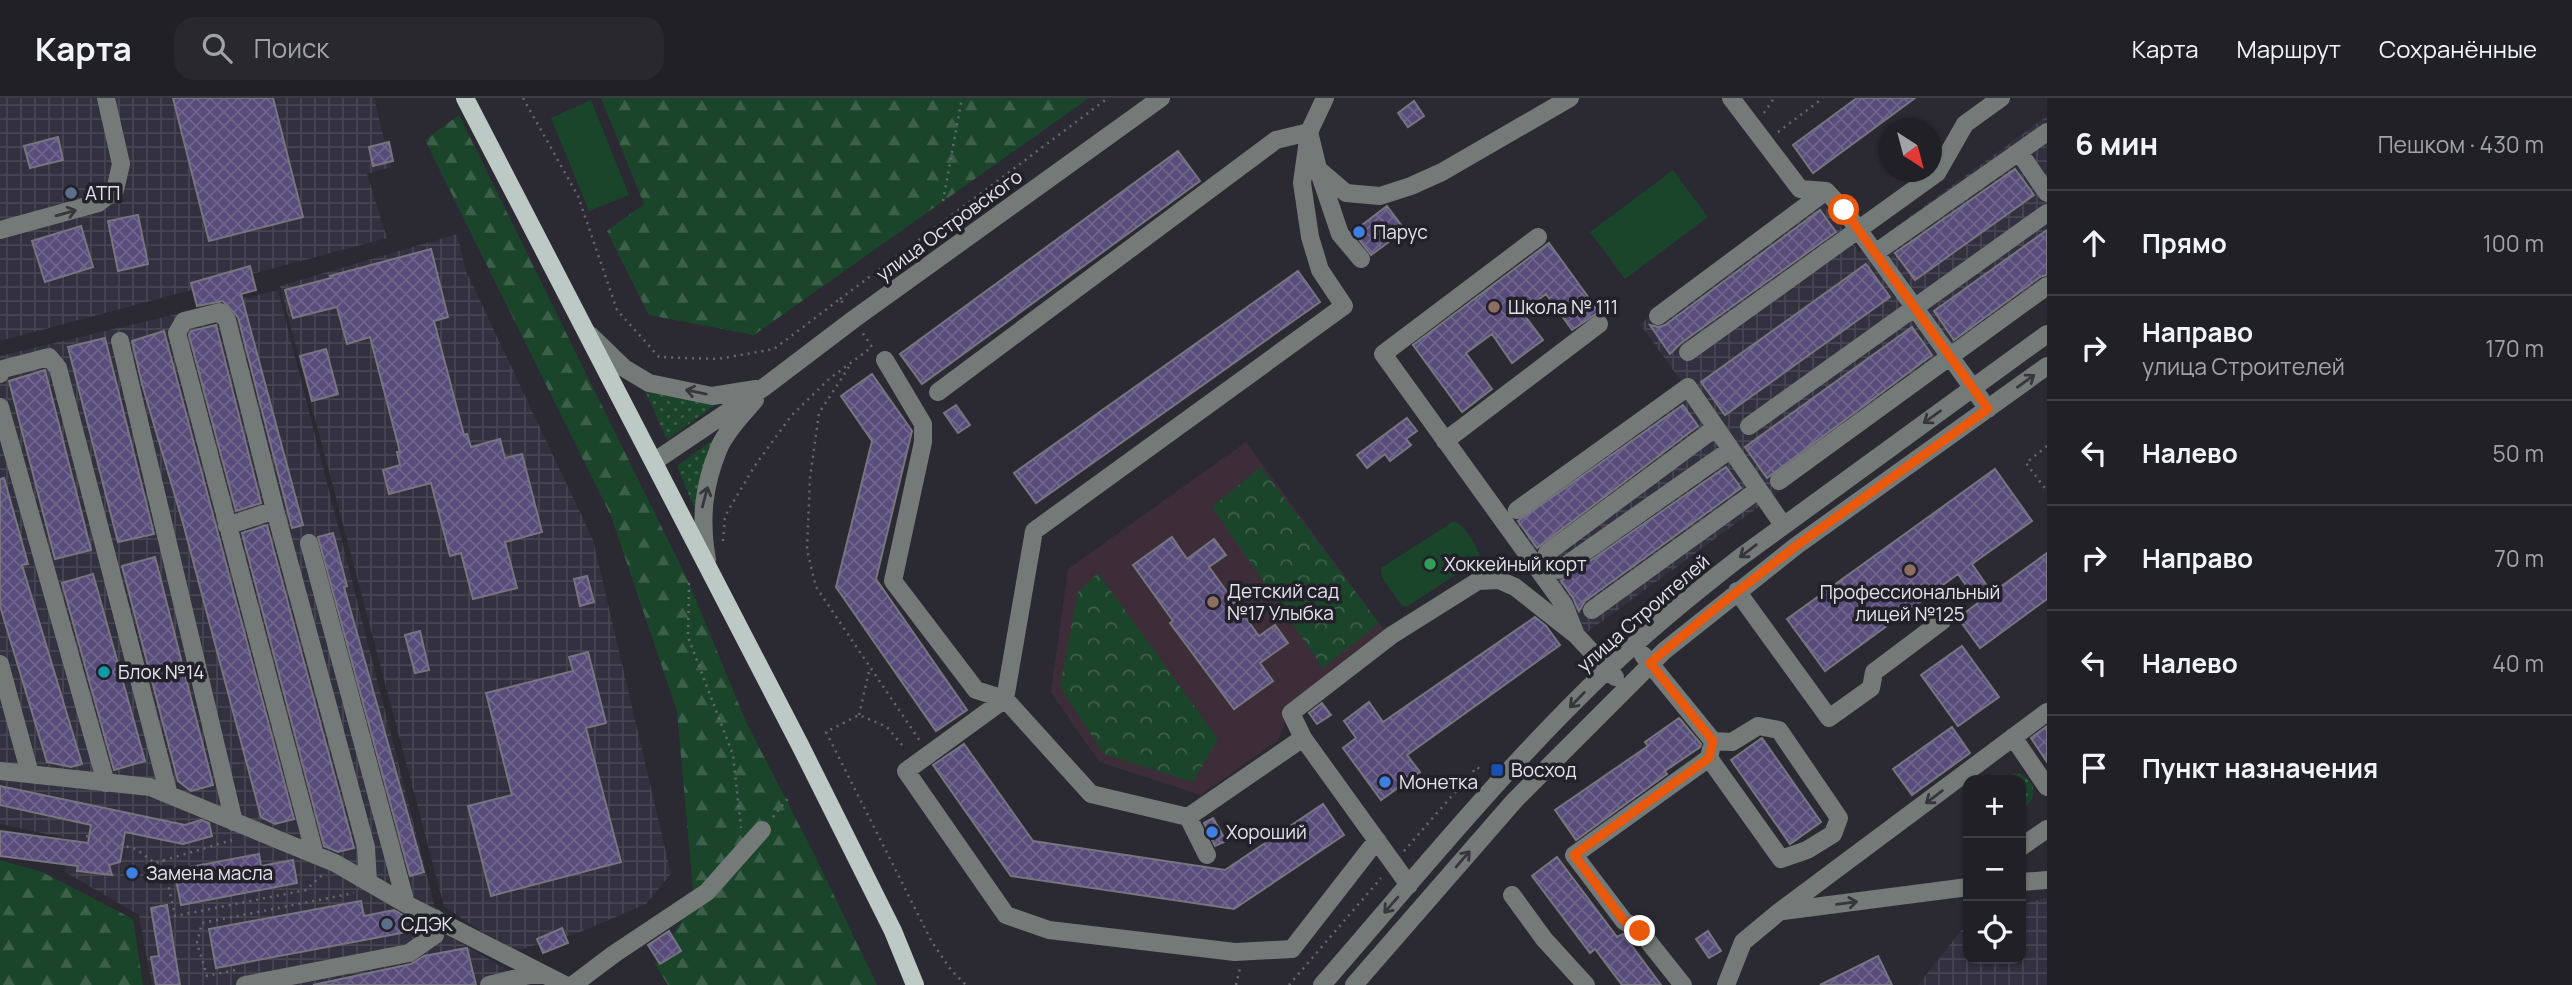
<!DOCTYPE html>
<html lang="ru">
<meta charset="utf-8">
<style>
body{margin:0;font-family:Manrope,sans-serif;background:#28282e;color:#f1f3f6}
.controls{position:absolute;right:21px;bottom:21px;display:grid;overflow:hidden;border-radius:14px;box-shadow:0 2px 5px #0004}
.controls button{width:63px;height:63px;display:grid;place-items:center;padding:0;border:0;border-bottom:2px solid #3d3e43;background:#202026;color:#f1f3f6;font:35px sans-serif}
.compass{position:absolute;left:1879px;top:21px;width:63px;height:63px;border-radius:50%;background:#202026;box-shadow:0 2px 5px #0004;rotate:144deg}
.stop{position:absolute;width:21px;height:21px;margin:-16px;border:5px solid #ea580c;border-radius:50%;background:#fff}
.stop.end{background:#ea580c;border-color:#fff;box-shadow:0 2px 7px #0008}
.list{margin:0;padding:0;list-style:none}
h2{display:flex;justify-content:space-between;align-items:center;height:91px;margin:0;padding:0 28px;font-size:30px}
h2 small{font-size:23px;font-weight:400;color:#a2a3a7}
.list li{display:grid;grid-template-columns:46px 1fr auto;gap:21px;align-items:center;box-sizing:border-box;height:105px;padding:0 28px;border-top:2px solid #3d3e43}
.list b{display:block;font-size:26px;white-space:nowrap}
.list p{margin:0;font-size:23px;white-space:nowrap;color:#a2a3a7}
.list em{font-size:23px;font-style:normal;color:#a2a3a7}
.icon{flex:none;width:38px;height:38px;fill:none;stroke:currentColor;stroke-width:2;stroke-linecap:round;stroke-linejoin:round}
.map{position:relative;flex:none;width:2047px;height:887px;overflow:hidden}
header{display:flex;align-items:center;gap:42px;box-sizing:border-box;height:98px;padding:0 35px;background:#202026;border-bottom:2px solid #3d3e43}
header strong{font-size:33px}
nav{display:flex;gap:38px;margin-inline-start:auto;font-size:24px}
.search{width:490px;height:63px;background:#28282e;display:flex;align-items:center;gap:18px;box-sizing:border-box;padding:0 24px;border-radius:21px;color:#a2a3a7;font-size:26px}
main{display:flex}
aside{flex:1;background:#202026}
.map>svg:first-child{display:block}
.industrial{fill:url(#industrial-grid)}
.education{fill:#3d2d38}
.grass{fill:url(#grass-dots)}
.forest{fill:url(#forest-firs)}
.park{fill:url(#park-crowns)}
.pitch{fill:#1b452a}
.building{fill:url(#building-cross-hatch);stroke:#777580;stroke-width:2}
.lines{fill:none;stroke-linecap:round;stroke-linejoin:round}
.path{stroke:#68676f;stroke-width:2.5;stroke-dasharray:2 5;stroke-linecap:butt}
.minor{stroke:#747a77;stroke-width:18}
.major{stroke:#bdc9c4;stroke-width:18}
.oneway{stroke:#36363c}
.route{stroke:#ea580c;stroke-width:9}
.service-dot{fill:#5c6f8a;stroke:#222029;stroke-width:2.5}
.shop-dot{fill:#3f7fe0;stroke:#222029;stroke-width:2.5}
.education-dot{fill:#8d6e63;stroke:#222029;stroke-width:2.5}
.leisure-dot{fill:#2e9e5b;stroke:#222029;stroke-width:2.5}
.culture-dot{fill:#0f9aa8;stroke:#222029;stroke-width:2.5}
.transit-dot{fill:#1a4fb4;stroke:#222029;stroke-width:2.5}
.labels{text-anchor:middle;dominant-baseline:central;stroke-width:7;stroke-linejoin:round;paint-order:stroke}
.poi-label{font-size:19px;fill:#e4e3e9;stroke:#222029;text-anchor:start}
.street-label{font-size:19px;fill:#e4e3e9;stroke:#222029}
</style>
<header>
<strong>Карта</strong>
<div class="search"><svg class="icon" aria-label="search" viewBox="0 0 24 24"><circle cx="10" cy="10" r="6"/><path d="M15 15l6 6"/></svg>Поиск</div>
<nav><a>Карта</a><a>Маршрут</a><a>Сохранённые</a></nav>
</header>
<main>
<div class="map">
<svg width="2047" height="887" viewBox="0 0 2047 887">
<defs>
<pattern id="industrial-grid" width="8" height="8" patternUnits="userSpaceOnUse" patternTransform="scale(1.75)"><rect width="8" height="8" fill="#33303f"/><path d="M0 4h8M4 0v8" fill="none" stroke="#474452"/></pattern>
<pattern id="grass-dots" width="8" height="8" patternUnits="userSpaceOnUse" patternTransform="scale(1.75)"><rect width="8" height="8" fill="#1b452a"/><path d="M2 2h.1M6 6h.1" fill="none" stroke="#3c6049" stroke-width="1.8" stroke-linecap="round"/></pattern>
<pattern id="forest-firs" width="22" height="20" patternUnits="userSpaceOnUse" patternTransform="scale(1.75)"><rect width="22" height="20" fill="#1b452a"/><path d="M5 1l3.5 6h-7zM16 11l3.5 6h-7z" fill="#3c6049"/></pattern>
<pattern id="park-crowns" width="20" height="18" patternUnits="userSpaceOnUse" patternTransform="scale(1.75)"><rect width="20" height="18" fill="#1b452a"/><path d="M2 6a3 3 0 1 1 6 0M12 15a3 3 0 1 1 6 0" fill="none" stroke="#3c6049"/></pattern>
<pattern id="building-cross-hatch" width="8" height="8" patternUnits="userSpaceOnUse" patternTransform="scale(1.75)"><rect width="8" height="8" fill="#574c7a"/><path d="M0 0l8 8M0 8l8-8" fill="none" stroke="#6f668d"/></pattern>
</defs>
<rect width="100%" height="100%" fill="#2b2a33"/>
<!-- industrial -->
<path class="industrial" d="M0,0H374L391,69L367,76L387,140L0,243Z
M2047,18V198L1586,535L1499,416L1681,283L1640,226L1817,97L1860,155Z
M457,136L466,173L593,442L671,776L646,806L578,835L511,854L444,808L280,188Z
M278,192L441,833L532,887H152L139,817L65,774L71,741L0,726V258Z
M2047,799V887H1918L1968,824V861H2021V807Z"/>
<!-- education -->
<path class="education" d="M1246,344L1388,537L1290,613L1278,642L1201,697L1099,664L1051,594L1068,471Z"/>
<!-- grass -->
<path class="grass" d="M645,293L715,307L667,342Z
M718,338L694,409L677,368Z
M2014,675L2023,677L2032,686C2035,697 2032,706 2021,710V682H2001Z"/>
<!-- forest -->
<path class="forest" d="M601,0H1089L754,237L649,217L607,133L644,106Z
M459,17L689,485L746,624L813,754L877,887H668L655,866L694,803L677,613L611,418L425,42Z
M0,762L42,774L133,821L143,887H0Z"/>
<!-- park -->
<path class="park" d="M1261,369L1379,525L1323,570L1212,409Z
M1098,475L1218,641L1193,684L1104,656L1060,589L1078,494Z"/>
<!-- pitch -->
<path class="pitch" d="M591,2L629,97L589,113L551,20Z
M1673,72L1708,119L1625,181L1590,134Z
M1454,423C1465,428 1479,450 1480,461L1408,508H1402L1382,479L1381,470Z"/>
<!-- building -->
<path class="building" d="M173,0H273L303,119L209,143Z
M1857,0H1915L1813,75L1793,47Z
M1414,3L1424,18L1408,29L1398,15Z
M58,39L63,62L30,70L24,48Z
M389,44L393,63L373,68L369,49Z
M1178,53L1200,83L922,286L900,256Z
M2015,71L2034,97L1915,182L1895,155Z
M1387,108L1405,132L1371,157L1353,134Z
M1820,112L1836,134L1681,245L1670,256L1650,227L1659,229L1665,227Z
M138,117L148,166L118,173L108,123Z
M81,128L93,169L45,184L32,143Z
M2047,132V177L2040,179L1954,242L1934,213Z
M1549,145L1599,214L1572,232L1546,196L1522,214L1543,242L1512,265L1492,236L1466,255L1492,291L1462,314L1413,247Z
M431,151L448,219L434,223L464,337L467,336L471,349L500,341L505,360L522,356L542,434L505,444L517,490L473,501L461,455L450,458L431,385L389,396L383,372L400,367L397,354H400L370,239L347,246L337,209L293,220L285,192L331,180L330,178Z
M1866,166L1890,199L1725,317L1701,284Z
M250,168L256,192L241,196L303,427L292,430L238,219L223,203L197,208L191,185Z
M1298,173L1320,204L1036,405L1014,375Z
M216,227L261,405L236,413L189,237L191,233Z
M1912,229L1932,257L1767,380L1745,349Z
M164,233L294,721L275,726L261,719L183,425L142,286L132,243Z
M105,240L154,436L118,444L68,249Z
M326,251L338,296L312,303L300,258Z
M45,272L91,452L55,461L9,283Z
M872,276L912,333L876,481L967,612L936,633L836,489L872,343L841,298Z
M956,307L970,327L958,335L944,315Z
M1683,307L1698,328L1537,450L1518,423Z
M1407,320L1417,333L1406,341L1411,347L1390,363L1385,356L1367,370L1357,357Z
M1726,369L1741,390L1585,503L1579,513L1573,500L1561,483Z
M1995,371L2032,423L1972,466L1992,495L2047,455V501L1980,550L1958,520L1978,505L1958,476L1825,573L1787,521Z
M4,380L28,466L22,467L82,666L71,669L47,664L0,508V381Z
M267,427L354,750L338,754L324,748L242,435Z
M333,435L347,488L344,489L424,774L410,778L318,439Z
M1172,439L1187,461L1214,441L1226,457L1209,469L1259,538L1275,527L1288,545L1260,565L1273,583L1234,611L1170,525L1173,523L1133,467Z
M155,459L213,687L191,693L178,683L122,468Z
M93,476L145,663L114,672L62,485Z
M587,478L594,504L580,508L574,481Z
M1535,519L1546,528L1560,547L1407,657L1420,674L1381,702L1343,650L1356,640L1344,623L1369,604L1383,624Z
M420,533L429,572L415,575L405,537Z
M1962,548L1999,599L1958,628L1921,577Z
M588,554L606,625L586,630L621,764L491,798L468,708L512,697L486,595L573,573L569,559Z
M1322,605L1331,617L1317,626L1309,615Z
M1679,620L1701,646L1700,649L1665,673L1667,676L1576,742L1555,712L1648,648L1645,644Z
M2047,628V664L2031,640Z
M1952,629L1970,655L1912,697L1893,671Z
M1762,640L1821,724L1790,746L1731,662Z
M964,646L1033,743L1225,772L1323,706L1344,737L1234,811L1011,778L933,667Z
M0,688L185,727L201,722L209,725L212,738L183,746L125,734L120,764L109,767L112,777L77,773L78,768L0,758V733L88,745L91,727L0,707Z
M1213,720L1226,743L1215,748L1204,725Z
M259,756L261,768L293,762L297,785L181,807L174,772Z
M1557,759L1617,839L1623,836L1661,887H1622L1595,851L1590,855L1532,778Z
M361,803L364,818L394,812L404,818L407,834L216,870L209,831Z
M167,807L180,887H156L151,859L159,858L151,810Z
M562,830L568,845L543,855L537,841Z
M669,833L681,853L660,866L648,847Z
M1708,833L1721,853L1709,860L1696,841Z
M467,850L476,887H313L411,866L424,858Z
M1878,858L1892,887H1820Z"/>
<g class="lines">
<!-- path -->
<path class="path" d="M523,0L578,98L617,212L659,259L718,261L774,251L840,201L845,208
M1764,15L1774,0
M1778,34L1823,0
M943,103L962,0
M840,201L1108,0
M849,269L819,315L810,380L807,452L816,489L920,643
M2047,348L2026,365L2047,393
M723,443L725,418L754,369L791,318L829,281L872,249L862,234
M689,485L688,539L733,657L741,730
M859,617L870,569
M902,647L887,629L859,617L826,634L932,844L951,872L966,887
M773,719L790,698
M86,738L136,751L155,765L232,742
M1404,753L1477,669L1483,674
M163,762L175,818L306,792L322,777
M235,872L207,878L197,845L202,825L354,795
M1236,887L1240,870
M1289,887L1381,780"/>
<!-- minor -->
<path class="minor" d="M1325,0L1309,34L1318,71L1346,95L1380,98L1411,88L1442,74L1570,0
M1731,0L1800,91L1826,93L1844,112L1988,311
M2019,54L2047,95
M1318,71L1340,136L1361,161
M0,132L98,105L115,92L121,66L106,0
M1538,139L1383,256L1564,507L1576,537
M1875,155L2047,34
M1658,218L1826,93
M590,237L624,270L649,285L712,298L756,291
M120,243L234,724
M1688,254L1937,75L1965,26L2001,0
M885,262L923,326V344L893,483L976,592L1005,601
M0,276L3,271L49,259L58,270L169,697
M938,294L1276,42L1309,34L1302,85L1310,139L1320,172L1344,208L1034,433L1005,601L1091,696L1188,719L1303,640L1409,787
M0,309L106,685
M1749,328L2047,115
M1445,343L1599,226
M655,363L763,290L854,221L1161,0
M1779,383L2047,188
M1517,412L1688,289L1783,427
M227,428L275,412
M309,445L406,806
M1547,455L1715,330
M707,462C700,422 703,388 719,350C726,333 743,316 755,302
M1559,472L1730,352
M1737,493L1829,620L1871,590L1874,574L1942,523
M1592,512L1758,392
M1643,557L1713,643L1732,644L1758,628L1779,632L1839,720L1833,736L1807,752L1781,761L1709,660
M0,566L30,676
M1005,601L906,673L1006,817L1049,832L1235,854L1292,851L1377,742
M2013,639L2047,689
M1303,640L1291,615L1392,537L1478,483L1499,482L1515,489L1576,537L1615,579
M0,673L150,689L335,765L406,806L565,887
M1188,719L1207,757
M2021,749L2047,731
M315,757L177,235L184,223L220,214L227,222L275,412L366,749L368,784
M2021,784L2047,782
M1512,797L1544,841L1586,887
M1783,813L1968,789
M245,887L409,855L435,837V820
M489,887L529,877H544
M573,887L614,856L707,794L762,732
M1322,887C1415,780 1505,669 1608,571C1649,532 1693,496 1738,461L2047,236
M1354,887L1515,702L1664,553L1796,448L2047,268
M1683,887L1640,833L1624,823L1574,757L1709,660L1711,651
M1726,887L1743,844L1779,814L2047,614"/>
<!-- major -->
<path class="major" d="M465,0L800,647L893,833L915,887"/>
</g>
<!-- one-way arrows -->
<defs><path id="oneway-shaft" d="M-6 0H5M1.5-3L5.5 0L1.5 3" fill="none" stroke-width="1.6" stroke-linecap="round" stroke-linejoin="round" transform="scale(1.75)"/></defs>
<g class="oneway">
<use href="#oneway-shaft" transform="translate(66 115) rotate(-16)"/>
<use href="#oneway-shaft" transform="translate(2026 283) rotate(-36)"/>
<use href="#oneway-shaft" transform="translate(696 294) rotate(-168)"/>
<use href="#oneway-shaft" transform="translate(1932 319) rotate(144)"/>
<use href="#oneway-shaft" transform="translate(705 399) rotate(-75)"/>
<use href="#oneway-shaft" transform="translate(1748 453) rotate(143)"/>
<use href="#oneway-shaft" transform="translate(1577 602) rotate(134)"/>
<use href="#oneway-shaft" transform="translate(1934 699) rotate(143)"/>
<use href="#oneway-shaft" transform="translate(1463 761) rotate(-49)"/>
<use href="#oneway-shaft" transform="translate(1847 805) rotate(-8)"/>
<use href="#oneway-shaft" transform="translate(1391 807) rotate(131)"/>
</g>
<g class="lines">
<!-- route -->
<path class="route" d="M1640,833L1624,823L1574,757L1709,660L1713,643L1650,565L1711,514L1796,448L1988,311L1844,112"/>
</g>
<!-- markers -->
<g class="service-dot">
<circle cx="71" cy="95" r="7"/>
<circle cx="387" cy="826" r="7"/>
</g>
<g class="shop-dot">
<circle cx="1359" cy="134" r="7"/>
<circle cx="1385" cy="684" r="7"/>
<circle cx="1212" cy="734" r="7"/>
<circle cx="132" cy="775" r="7"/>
</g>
<g class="education-dot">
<circle cx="1494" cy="209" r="7"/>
<circle cx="1910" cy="472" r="7"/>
<circle cx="1213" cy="504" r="7"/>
</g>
<circle class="leisure-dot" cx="1430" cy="466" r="7"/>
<circle class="culture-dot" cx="104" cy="574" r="7"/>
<rect class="transit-dot" x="1490" y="665" width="14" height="14" rx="3.5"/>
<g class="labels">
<!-- poi labels -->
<g class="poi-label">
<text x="85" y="95">АТП</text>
<text x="1373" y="134">Парус</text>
<text x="1508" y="209">Школа № 111</text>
<text x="1444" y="466">Хоккейный корт</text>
<text x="1227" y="493">Детский сад<tspan x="1227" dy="22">№17 Улыбка</tspan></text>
<text x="1910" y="494" text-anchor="middle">Профессиональный<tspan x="1910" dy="22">лицей №125</tspan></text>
<text x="118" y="574">Блок №14</text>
<text x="1511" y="672">Восход</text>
<text x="1399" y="684">Монетка</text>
<text x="1226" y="734">Хороший</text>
<text x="146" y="775">Замена масла</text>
<text x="401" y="826">СДЭК</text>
</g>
<!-- street labels -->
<g class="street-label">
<text transform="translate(949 127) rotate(-36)">улица Островского</text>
<text transform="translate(1643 515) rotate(-41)">улица Строителей</text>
</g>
</g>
</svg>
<div class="controls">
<button>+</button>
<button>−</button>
<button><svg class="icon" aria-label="locate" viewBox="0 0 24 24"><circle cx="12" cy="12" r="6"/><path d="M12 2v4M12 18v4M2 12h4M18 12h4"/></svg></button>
</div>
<svg class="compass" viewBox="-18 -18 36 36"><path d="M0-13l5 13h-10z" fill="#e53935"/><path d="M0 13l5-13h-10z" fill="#a2a3a7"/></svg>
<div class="stop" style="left:1844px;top:112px"></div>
<div class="stop end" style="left:1640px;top:833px"></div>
</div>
<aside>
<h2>6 мин<small>Пешком · 430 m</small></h2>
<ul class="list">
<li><svg class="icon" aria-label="ahead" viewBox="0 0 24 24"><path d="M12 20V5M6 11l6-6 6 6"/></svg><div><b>Прямо</b></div><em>100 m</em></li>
<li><svg class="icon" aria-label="right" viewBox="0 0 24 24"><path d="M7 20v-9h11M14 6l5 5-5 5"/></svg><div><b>Направо</b><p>улица Строителей</p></div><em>170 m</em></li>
<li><svg class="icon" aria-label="left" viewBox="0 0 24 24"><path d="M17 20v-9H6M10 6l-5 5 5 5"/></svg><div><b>Налево</b></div><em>50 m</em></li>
<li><svg class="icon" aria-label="right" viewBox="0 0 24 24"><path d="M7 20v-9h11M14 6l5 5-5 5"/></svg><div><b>Направо</b></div><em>70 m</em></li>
<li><svg class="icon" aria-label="left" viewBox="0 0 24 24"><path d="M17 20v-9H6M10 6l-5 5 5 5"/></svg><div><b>Налево</b></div><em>40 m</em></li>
<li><svg class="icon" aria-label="arrive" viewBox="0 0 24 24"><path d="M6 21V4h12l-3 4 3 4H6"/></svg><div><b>Пункт назначения</b></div></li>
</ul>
</aside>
</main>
